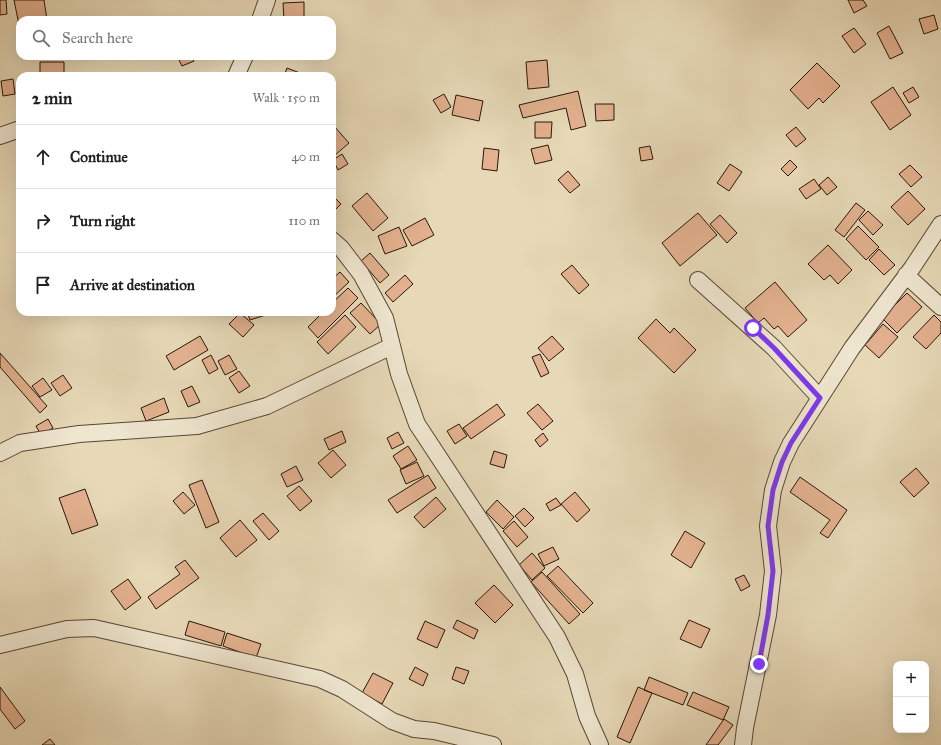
<!DOCTYPE html>
<meta charset="utf-8">
<style>
body{margin:0;font-family:"IM FELL Great Primer",serif;background:#f2f2f2;color:#202124}
.controls{position:absolute;right:12px;bottom:12px;display:grid;overflow:hidden;border-radius:8px;box-shadow:0 4px 16px #0002}
.controls button{width:36px;height:36px;display:grid;place-items:center;padding:0;border:0;border-bottom:1px solid #e0e0e0;background:#fff;color:#202124;font:20px sans-serif}
.stop{position:absolute;width:12px;height:12px;margin:-9px;border:3px solid #7c3aed;border-radius:50%;background:#fff}
.stop.end{background:#7c3aed;border-color:#fff;box-shadow:0 1px 4px #0008}
.list{margin:0;padding:0;list-style:none}
h2{display:flex;justify-content:space-between;align-items:center;height:52px;margin:0;padding:0 16px;font-size:17px}
h2 small{font-size:13px;font-weight:400;color:#757577}
.list li{display:grid;grid-template-columns:26px 1fr auto;gap:12px;align-items:center;box-sizing:border-box;height:64px;padding:0 16px;border-top:1px solid #e0e0e0}
.list b{display:block;font-size:15px;white-space:nowrap}
.list em{font-size:13px;font-style:normal;color:#757577}
.icon{flex:none;width:22px;height:22px;fill:none;stroke:currentColor;stroke-width:2;stroke-linecap:round;stroke-linejoin:round}
.map{position:relative;flex:none;width:941px;height:745px;overflow:hidden}
.search{position:absolute;background:#fff;box-shadow:0 4px 16px #0002;left:16px;top:16px;width:320px;height:44px;display:flex;align-items:center;gap:10px;box-sizing:border-box;padding:0 14px;border-radius:12px;color:#757577;font-size:15px}
.panel{position:absolute;background:#fff;box-shadow:0 4px 16px #0002;left:16px;top:72px;width:320px;height:244px;border-radius:12px}
.map>svg:first-child{display:block}
.building{fill:#e3b18f;stroke:#29160a}
.lines{fill:none;stroke-linecap:round;stroke-linejoin:round}
.minor-casing{stroke:#584735;stroke-width:18}
.minor{stroke:#efe6d0;stroke-width:16}
.route{stroke:#7c3aed;stroke-width:5}
</style>
<div class="map">
<svg width="941" height="745" viewBox="0 0 941 745">
<rect width="100%" height="100%" fill="#e7d9b7"/>
<filter id="stains"><feTurbulence type="fractalNoise" baseFrequency=".005" numOctaves="4"/><feColorMatrix values="0 0 0 0 .2 0 0 0 0 .09 0 0 0 0 .02 0 0 0 .5 -.17"/></filter>
<radialGradient id="worn" r=".72"><stop offset=".6" stop-color="#630" stop-opacity="0"/><stop offset="1" stop-color="#630" stop-opacity=".3"/></radialGradient>
<!-- building -->
<path class="building" d="M0,0H6L7,14L0,15Z
M14,0H44L47,20H20V25H19Z
M848,0H863L867,6L854,13Z
M304,2V19L284,20L283,3Z
M934,15L938,29L924,34L919,19Z
M889,26L903,53L890,59L877,33Z
M854,28L866,44L854,53L842,36Z
M177,56H191L194,61L182,66Z
M547,60L549,87L528,89L526,62Z
M40,62H64V76H40Z
M817,63L840,86L823,103L819,98L808,109L790,90Z
M287,68L300,73L299,76H284Z
M13,79L15,94L3,96L1,81Z
M893,87L911,115L890,130L871,102Z
M913,87L919,97L909,103L903,93Z
M578,91L586,126L571,130L566,108L523,118L519,105Z
M444,94L451,107L441,113L433,100Z
M456,95L483,101L479,121L452,115Z
M595,104H614V120L596,121Z
M535,122H552L551,138H535Z
M334,126L349,143L334,156L332,154V127Z
M796,127L806,139L796,147L786,135Z
M548,145L552,160L535,164L531,149Z
M650,146L653,159L641,161L639,148Z
M484,148L499,150L497,171L482,169Z
M342,154L348,164L338,170L333,160Z
M790,160L797,167L788,176L781,169Z
M730,164L742,172L729,191L717,183Z
M910,165L922,177L911,187L899,174Z
M568,171L580,185L570,193L558,180Z
M828,177L837,187L827,195L819,185Z
M814,179L821,189L806,199L799,189Z
M908,191L925,209L908,225L891,207Z
M367,193L388,218L373,231L352,206Z
M332,195L341,204L332,213Z
M856,203L865,210L844,237L835,230Z
M868,211L883,225L873,235L859,220Z
M698,213L717,235L680,266L662,243Z
M720,215L737,233L727,243L710,224Z
M425,218L434,235L412,246L403,230Z
M858,226L879,247L866,260L846,239Z
M399,227L407,246L385,254L378,236Z
M828,245L852,270L838,284L830,275L824,280L808,264Z
M879,249L895,265L884,275L869,260Z
M370,253L389,275L380,283L361,261Z
M572,265L589,285L579,294L561,274Z
M340,272L349,282L332,298V279Z
M405,275L413,284L393,302L385,293Z
M775,282L807,320L788,337L778,326L774,329L764,318L758,323L745,308Z
M348,288L358,298L318,338L308,327L323,312H332V303Z
M907,293L922,307L897,333L882,318Z
M361,303L381,324L370,334L350,313Z
M247,312H272V313L250,320Z
M240,313L254,325L243,337L229,324Z
M345,315L356,327L328,354L317,342Z
M934,315L941,322V333L926,349L913,337Z
M656,319L670,333L674,328L696,350L674,373L638,338Z
M883,324L898,337L879,358L865,345Z
M200,336L208,350L174,370L166,356Z
M552,336L564,349L549,361L538,348Z
M0,353L47,406L40,413L0,367Z
M540,354L549,373L541,377L532,357Z
M211,355L218,369L209,374L202,360Z
M229,355L237,369L225,375L218,361Z
M239,371L250,386L239,393L229,378Z
M63,375L72,388L60,396L51,383Z
M43,378L52,390L40,397L32,386Z
M192,386L200,402L188,407L181,391Z
M164,398L169,412L146,421L141,408Z
M497,404L505,415L471,439L463,428Z
M538,404L553,421L542,430L527,413Z
M48,419L53,428L41,435L36,426Z
M459,424L467,436L455,444L447,431Z
M342,431L346,442L329,450L324,439Z
M398,432L404,443L392,449L387,438Z
M543,433L548,440L540,447L535,440Z
M408,446L417,460L401,469L393,456Z
M333,450L346,465L331,478L318,463Z
M494,451L507,455L504,468L490,464Z
M417,462L424,476L406,484L400,470Z
M296,466L303,480L287,487L281,474Z
M916,468L929,483L914,497L900,482Z
M428,475L436,488L397,513L388,500Z
M800,477L847,510L828,538L820,533L830,520L790,492Z
M202,480L219,522L206,528L189,485Z
M299,486L312,501L300,511L287,496Z
M85,489L98,525L72,534L59,498Z
M183,492L195,505L184,514L173,501Z
M575,492L590,510L577,522L561,504Z
M436,497L446,509L424,528L414,517Z
M556,498L561,505L550,511L546,504Z
M497,500L514,517L503,529L486,512Z
M524,508L534,518L525,527L515,516Z
M263,513L279,531L269,540L253,521Z
M240,520L257,540L236,557L220,538Z
M514,521L528,537L517,547L503,531Z
M685,531L705,543L691,568L671,555Z
M553,547L559,559L544,566L538,554Z
M532,553L545,568L532,580L519,565Z
M185,560L199,578L156,609L148,597L180,574L175,567Z
M558,566L593,603L583,613L547,576Z
M542,572L580,614L569,624L531,582Z
M744,575L750,586L741,591L735,579Z
M128,579L141,598L125,610L111,591Z
M494,585L513,605L495,623L475,603Z
M457,620L478,630L474,639L453,628Z
M689,620L710,629L701,648L680,639Z
M189,621L225,632L221,646L185,635Z
M425,621L445,630L437,648L417,639Z
M227,633L261,644L256,658L223,646Z
M415,667L428,674L423,686L409,679Z
M456,667L469,671L464,684L452,679Z
M373,673L393,683L382,704L362,693Z
M649,677L688,693L683,705L644,690Z
M0,687L25,721L15,729L0,709Z
M638,687L652,693L630,743L617,737Z
M693,692L729,707L723,720L687,705Z
M724,719L733,725L718,745H706Z
M50,739L55,745H42Z"/>
<g class="lines">
<defs>
<path id="minor" d="M260,20L267,0
M236,76L245,56
M0,136L20,129
M332,240L341,248L361,274L385,318L399,374L417,424L557,637L575,674L587,716L600,745
M906,275L941,307
M698,280L774,348L820,398
M0,453L20,443L79,434L197,426L267,406L392,346
M0,645L67,629L94,628L320,679L342,689L392,721L414,729L434,731L493,745
M743,745L745,728L768,615L773,571L768,526L773,490L782,462L791,443L852,348L912,268L941,224"/>
</defs>
<!-- minor casing -->
<use href="#minor" class="minor-casing"/>
<!-- minor -->
<use href="#minor" class="minor"/>
</g>
<g class="lines">
<!-- route -->
<path class="route" d="M753,328L774,348L820,398L791,443L782,462L773,490L768,526L773,571L768,615L759,664"/>
</g>
<rect width="100%" height="100%" filter="url(#stains)"/>
<rect width="100%" height="100%" fill="url(#worn)"/>
</svg>
<div class="controls">
<button>+</button>
<button>−</button>
</div>
<div class="stop" style="left:753px;top:328px"></div>
<div class="stop end" style="left:759px;top:664px"></div>
<div class="search"><svg class="icon" aria-label="search" viewBox="0 0 24 24"><circle cx="10" cy="10" r="6"/><path d="M15 15l6 6"/></svg>Search here</div>
<section class="panel">
<h2>2 min<small>Walk · 150 m</small></h2>
<ul class="list">
<li><svg class="icon" aria-label="ahead" viewBox="0 0 24 24"><path d="M12 20V5M6 11l6-6 6 6"/></svg><div><b>Continue</b></div><em>40 m</em></li>
<li><svg class="icon" aria-label="right" viewBox="0 0 24 24"><path d="M7 20v-9h11M14 6l5 5-5 5"/></svg><div><b>Turn right</b></div><em>110 m</em></li>
<li><svg class="icon" aria-label="arrive" viewBox="0 0 24 24"><path d="M6 21V4h12l-3 4 3 4H6"/></svg><div><b>Arrive at destination</b></div></li>
</ul>
</section>
</div>
